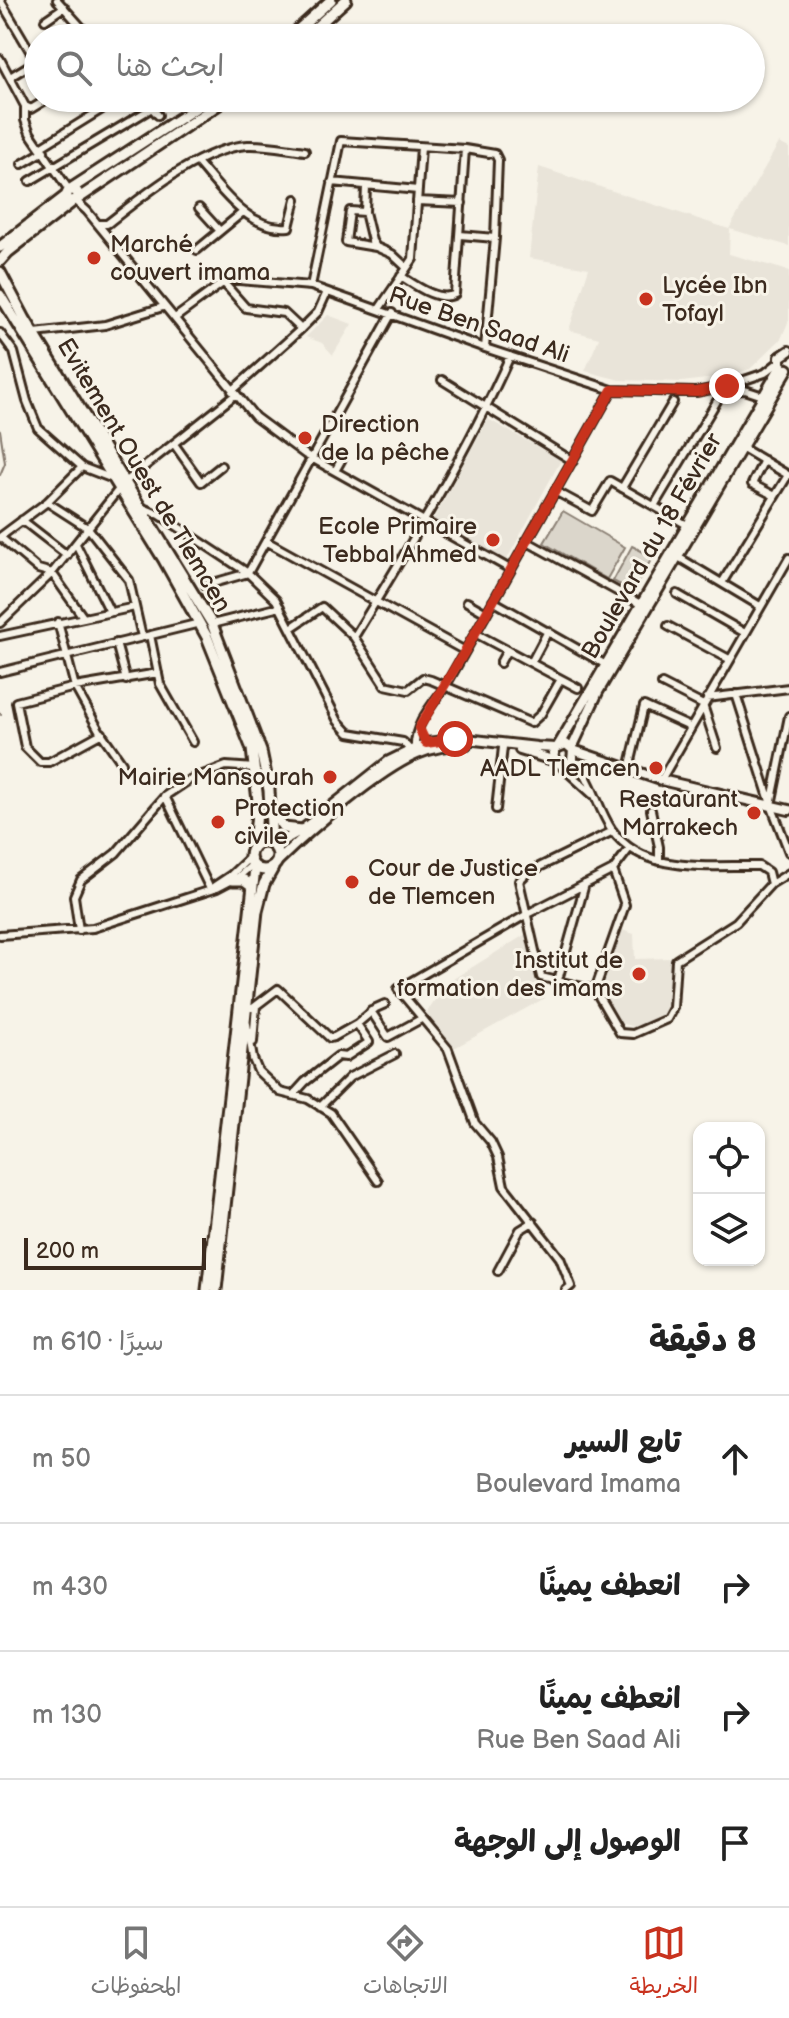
<!DOCTYPE html>
<html lang="ar">
<meta charset="utf-8">
<style>
body{margin:0;font-family:"Balsamiq Sans","Playpen Sans Arabic",sans-serif;background:#f6f6f6;color:#222;direction:rtl}
.controls{position:absolute;right:24px;bottom:24px;display:grid;overflow:hidden;border-radius:16px;box-shadow:0 2px 6px #0004}
.controls button{width:72px;height:72px;display:grid;place-items:center;padding:0;border:0;border-bottom:2px solid #e0e0e0;background:#fff;color:#222;font:40px sans-serif}
.scale{position:absolute;left:24px;bottom:20px;width:182px;box-sizing:border-box;padding-left:8px;border:4px solid #3b2a1e;border-top:0;font-size:22px;line-height:28px;white-space:nowrap;color:#3b2a1e;-webkit-text-stroke:6px #f7f3e8;paint-order:stroke}
.stop{position:absolute;width:24px;height:24px;margin:-18px;border:6px solid #c8321e;border-radius:50%;background:#fff}
.stop.end{background:#c8321e;border-color:#fff;box-shadow:0 2px 8px #0008}
.list{margin:0;padding:0;list-style:none}
h2{display:flex;justify-content:space-between;align-items:center;height:104px;margin:0;padding:0 32px;font-size:34px}
h2 small{font-size:26px;font-weight:400;color:#767676}
.list li{display:grid;grid-template-columns:52px 1fr auto;gap:24px;align-items:center;box-sizing:border-box;height:128px;padding:0 32px;border-top:2px solid #e0e0e0}
.list b{display:block;font-size:30px;white-space:nowrap}
.list p{margin:0;font-size:26px;white-space:nowrap;color:#767676}
.list em{font-size:26px;font-style:normal;color:#767676}
.icon{flex:none;width:44px;height:44px;fill:none;stroke:currentColor;stroke-width:2;stroke-linecap:round;stroke-linejoin:round}
.map{position:relative;flex:none;width:789px;height:1290px;overflow:hidden;direction:ltr}
.search{position:absolute;background:#fff;box-shadow:0 2px 6px #0004;left:24px;right:24px;top:24px;height:88px;display:flex;align-items:center;gap:20px;box-sizing:border-box;padding:0 28px;border-radius:44px;color:#767676;font-size:30px}
.sheet{height:616px;background:#fff}
nav{display:flex;justify-content:space-around;align-items:center;box-sizing:border-box;height:112px;border-top:2px solid #e0e0e0;background:#fff;font-size:22px;color:#767676}
nav a{display:grid;justify-items:center;gap:4px}
nav .on{color:#c8321e}
.map>svg:first-child{display:block}
.built{fill:#e9e4d9}
.green{fill:#dbd6cb;stroke:#8b8074;stroke-width:2}
.lines{fill:none;stroke-linecap:round;stroke-linejoin:round}
.stream{stroke:#84786c;stroke-width:2}
.minor-casing{stroke:#3b2a1e;stroke-width:12}
.major-casing{stroke:#3b2a1e;stroke-width:14}
.highway-casing{stroke:#3b2a1e;stroke-width:15}
.minor{stroke:#f7f3e8;stroke-width:6}
.major{stroke:#f7f3e8;stroke-width:8}
.highway{stroke:#f7f3e8;stroke-width:9}
.route{stroke:#c8321e;stroke-width:10}
.poi-dot{fill:#c8321e;stroke:#f7f3e8;stroke-width:3}
.labels{text-anchor:middle;dominant-baseline:central;stroke-width:6;stroke-linejoin:round;paint-order:stroke}
.poi-label{font-size:24px;fill:#3b2a1e;stroke:#f7f3e8;text-anchor:start}
.street-label{font-size:24px;fill:#3b2a1e;stroke:#f7f3e8}
</style>
<div class="map">
<svg width="789" height="1290" viewBox="0 0 789 1290">
<rect width="100%" height="100%" fill="#f7f3e8"/>
<filter id="ink" filterUnits="userSpaceOnUse"><feTurbulence type="fractalNoise" baseFrequency=".0125" numOctaves="2"/><feDisplacementMap in="SourceGraphic" scale="16" xChannelSelector="R" yChannelSelector="G"/><feConvolveMatrix kernelMatrix="1 2 1 2 8 2 1 2 1" color-interpolation-filters="sRGB"/></filter>
<g filter="url(#ink)">
<!-- built -->
<path class="built" d="M779,143L789,148V246L730,229L729,254L789,271V320L781,339L750,369L722,377L682,382L620,380L585,371L599,338L569,330L589,268L529,258L539,167L729,229Z
M328,315L352,324L333,355L322,343L306,337Z
M488,419L561,460L506,561L433,520Z
M622,930L634,934L635,959L672,958L670,1006L665,1014L635,1027L620,1023L602,989Z
M526,934L545,998L456,1047H452L438,1027L429,1021L427,1012L445,984Z"/>
<!-- green -->
<path class="green" d="M563,511L625,547L607,579L544,543Z
M632,546L653,557L632,591L613,581Z"/>
<g class="lines">
<!-- stream -->
<path class="stream" d="M0,430L5,463L0,475
M0,713L1,715"/>
<defs>
<path id="minor" d="M0,0L36,61
M57,0L91,38
M45,20L64,7
M75,38L85,32
M0,59L25,106V120L30,133L69,190
M10,77L38,60
M143,98L158,115
M25,106L31,109L49,98
M41,147L120,98
M197,162C221,189 248,231 289,227L296,199
M22,164L44,151
M30,181L152,108
M332,182L418,190
M366,186L365,212L372,241L376,247L392,254L407,268
M76,201L87,211L255,417L306,455L510,569
M417,201L462,203
M199,208L220,231
M365,212L350,211L346,242L376,247
M98,224H107C143,196 200,148 248,145C267,144 287,149 305,151
M460,235L495,238
M197,250L243,212
M401,276C415,285 439,303 455,294L465,149
M223,282L246,308L284,313L301,329L318,312L327,292
M311,286L341,141L465,149L495,154L498,160L495,238L485,348
M379,309L413,259L421,147
M175,318L228,279L311,286L485,348L612,390L696,392L727,386L765,373L779,362
M0,333L14,352L27,401L38,428L82,467
M35,333L105,325L163,307
M510,356C466,454 410,546 354,637L385,685L408,690L423,678L431,680L531,723L541,714L561,679
M442,380L573,461
M232,391L301,329
M719,391L745,390L763,396
M174,444L201,482L221,466
M764,460L752,484L775,496
M335,471L343,457
M125,482L235,395
M622,488L673,402
M555,491L592,511L610,481L687,525
M47,502L89,529L129,580L142,637
M654,506L717,401
M143,508L160,515L248,573L392,313
M22,520L67,555
M0,537L47,502L82,467L113,479
M0,537L38,569L52,573L83,617
M266,541L465,651
M526,541L642,605
M76,544L110,612
M678,557L760,606
M722,583L788,475L741,447
M206,585L248,573L276,600L338,721L349,733L403,742L410,750
M677,594L745,633
M493,601L608,666
M467,602L486,613
M58,622L75,687L99,730L122,763
M0,623L52,573L119,489
M212,624L280,607
M668,626L729,659
M291,628L322,607L354,637
M475,633L578,688
M150,635L160,684L193,742
M0,636L135,607
M116,643L126,680
M500,663L507,650
M531,663L548,631
M0,672L200,623
M662,684L703,705L717,748
M736,694L770,801
M707,698L789,688
M789,716L771,805L789,852
M102,733L49,762H40L25,747L16,702L75,687L158,673
M415,750C413,726 431,706 445,687L612,390
M578,763C593,783 598,809 612,830C644,875 710,865 759,866L768,872L771,884L736,922L676,960L673,1008L667,1019L633,1034L620,1033L595,990L625,905L613,870L629,849
M559,764L592,794
M629,769L644,706L690,727
M661,780L789,558
M165,796L210,889
M496,809L503,747
M651,810L659,847V861
M771,884L789,873
M213,887L231,875L250,857
M79,930L74,896L81,880L116,853L165,796L189,780L226,766L255,768
M0,935L93,928L217,888L238,877L252,865
M558,980L585,884
M595,990L541,977L519,881L527,873L613,831
M248,1008H253L278,989L330,1038L334,1037L357,1024L369,1042L346,1057L338,1056L305,1082L294,1094
M371,1011L388,1037L421,1019
M247,1024L253,1059L258,1071L280,1092L308,1099L331,1113L378,1181
M357,1024L376,1008L385,1004
M253,1042L256,1006
M320,1107L350,1077L395,1054
M498,1271L520,1230L533,1222
M566,1290L571,1286L560,1258L504,1186L498,1157L491,1142L475,1123L448,1049L398,989L529,913L613,870"/>
<path id="major" d="M784,368L780,364V357L789,351
M558,746L781,366
M572,748L598,692L788,369
M520,750L556,761
M573,750L661,780L789,810
M568,764H605
M273,846L302,830L389,761L426,743L466,739L537,747L556,748L566,744L573,750L572,761L565,765L558,763L553,756L556,748
M278,861C310,830 377,771 417,754C433,747 450,745 467,744"/>
<path id="highway" d="M289,38L331,0
M304,38L346,0
M73,190L77,192L79,198L70,202L66,196L69,190L211,98
M79,198L228,98
M0,247L66,196
M0,261L8,252L72,202
M0,272L25,319L212,624L261,751L269,790L272,844
M0,295L164,560L207,637L252,749L258,801L254,846
M273,813L284,828L302,830
M250 856a14 14 0 1 1 28 0a14 14 0 1 1-28 0Z
M233,880H244L252,886
M207,1290L255,868
M216,1290L257,911L264,884L273,868"/>
</defs>
<!-- minor casing -->
<use href="#minor" class="minor-casing"/>
<!-- major casing -->
<use href="#major" class="major-casing"/>
<!-- highway casing -->
<use href="#highway" class="highway-casing"/>
<!-- minor -->
<use href="#minor" class="minor"/>
<!-- major -->
<use href="#major" class="major"/>
<!-- highway -->
<use href="#highway" class="highway"/>
</g>
</g>
<g class="lines" filter="url(#ink)">
<!-- route -->
<path class="route" d="M455,739L426,743L419,728L465,651L612,390L696,392L727,386"/>
</g>
<!-- markers -->
<g class="poi-dot">
<circle cx="94" cy="258" r="8"/>
<circle cx="646" cy="299" r="8"/>
<circle cx="305" cy="438" r="8"/>
<circle cx="493" cy="540" r="8"/>
<circle cx="656" cy="768" r="8"/>
<circle cx="330" cy="777" r="8"/>
<circle cx="754" cy="813" r="8"/>
<circle cx="218" cy="822" r="8"/>
<circle cx="352" cy="882" r="8"/>
<circle cx="639" cy="974" r="8"/>
</g>
<g class="labels">
<!-- poi labels -->
<g class="poi-label">
<text x="110" y="244">Marché<tspan x="110" dy="28">couvert imama</tspan></text>
<text x="662" y="285">Lycée Ibn<tspan x="662" dy="28">Tofayl</tspan></text>
<text x="321" y="424">Direction<tspan x="321" dy="28">de la pêche</tspan></text>
<text x="477" y="526" text-anchor="end">Ecole Primaire<tspan x="477" dy="28">Tebbal Ahmed</tspan></text>
<text x="640" y="768" text-anchor="end">AADL Tlemcen</text>
<text x="314" y="777" text-anchor="end">Mairie Mansourah</text>
<text x="738" y="799" text-anchor="end">Restaurant<tspan x="738" dy="28">Marrakech</tspan></text>
<text x="234" y="808">Protection<tspan x="234" dy="28">civile</tspan></text>
<text x="368" y="868">Cour de Justice<tspan x="368" dy="28">de Tlemcen</tspan></text>
<text x="623" y="960" text-anchor="end">Institut de<tspan x="623" dy="28">formation des imams</tspan></text>
</g>
<!-- street labels -->
<g class="street-label">
<text transform="translate(479 325) rotate(19)">Rue Ben Saad Ali</text>
<text transform="translate(144 475) rotate(59)">Evitement Ouest de Tlemcen</text>
<text transform="translate(652 546) rotate(-60)">Boulevard du 18 Février</text>
</g>
</g>
</svg>
<div class="controls">
<button><svg class="icon" aria-label="locate" viewBox="0 0 24 24"><circle cx="12" cy="12" r="6"/><path d="M12 2v4M12 18v4M2 12h4M18 12h4"/></svg></button>
<button><svg class="icon" aria-label="layers" viewBox="0 0 24 24"><path d="M12 4l9 5-9 5-9-5zM3 14l9 5 9-5"/></svg></button>
</div>
<div class="scale">200 m</div>
<div class="stop" style="left:455px;top:739px"></div>
<div class="stop end" style="left:727px;top:386px"></div>
<div class="search"><svg class="icon" aria-label="search" viewBox="0 0 24 24"><circle cx="10" cy="10" r="6"/><path d="M15 15l6 6"/></svg>ابحث هنا</div>
</div>
<section class="sheet">
<h2>8 دقيقة<small>سيرًا · 610 m</small></h2>
<ul class="list">
<li><svg class="icon" aria-label="ahead" viewBox="0 0 24 24"><path d="M12 20V5M6 11l6-6 6 6"/></svg><div><b>تابع السير</b><p>Boulevard Imama</p></div><em>50 m</em></li>
<li><svg class="icon" aria-label="right" viewBox="0 0 24 24"><path d="M7 20v-9h11M14 6l5 5-5 5"/></svg><div><b>انعطف يمينًا</b></div><em>430 m</em></li>
<li><svg class="icon" aria-label="right" viewBox="0 0 24 24"><path d="M7 20v-9h11M14 6l5 5-5 5"/></svg><div><b>انعطف يمينًا</b><p>Rue Ben Saad Ali</p></div><em>130 m</em></li>
<li><svg class="icon" aria-label="arrive" viewBox="0 0 24 24"><path d="M6 21V4h12l-3 4 3 4H6"/></svg><div><b>الوصول إلى الوجهة</b></div></li>
</ul>
</section>
<nav>
<a class="on"><svg class="icon" aria-label="map" viewBox="0 0 24 24"><path d="M3 6l6-2 6 2 6-2v14l-6 2-6-2-6 2zM9 4v14M15 6v14"/></svg>الخريطة</a>
<a><svg class="icon" aria-label="directions" viewBox="0 0 24 24"><path d="M12 3l9 9-9 9-9-9zM9 14v-3h6M13 9l2 2-2 2"/></svg>الاتجاهات</a>
<a><svg class="icon" aria-label="saved" viewBox="0 0 24 24"><path d="M7 4h10v16l-5-4-5 4z"/></svg>المحفوظات</a>
</nav>
